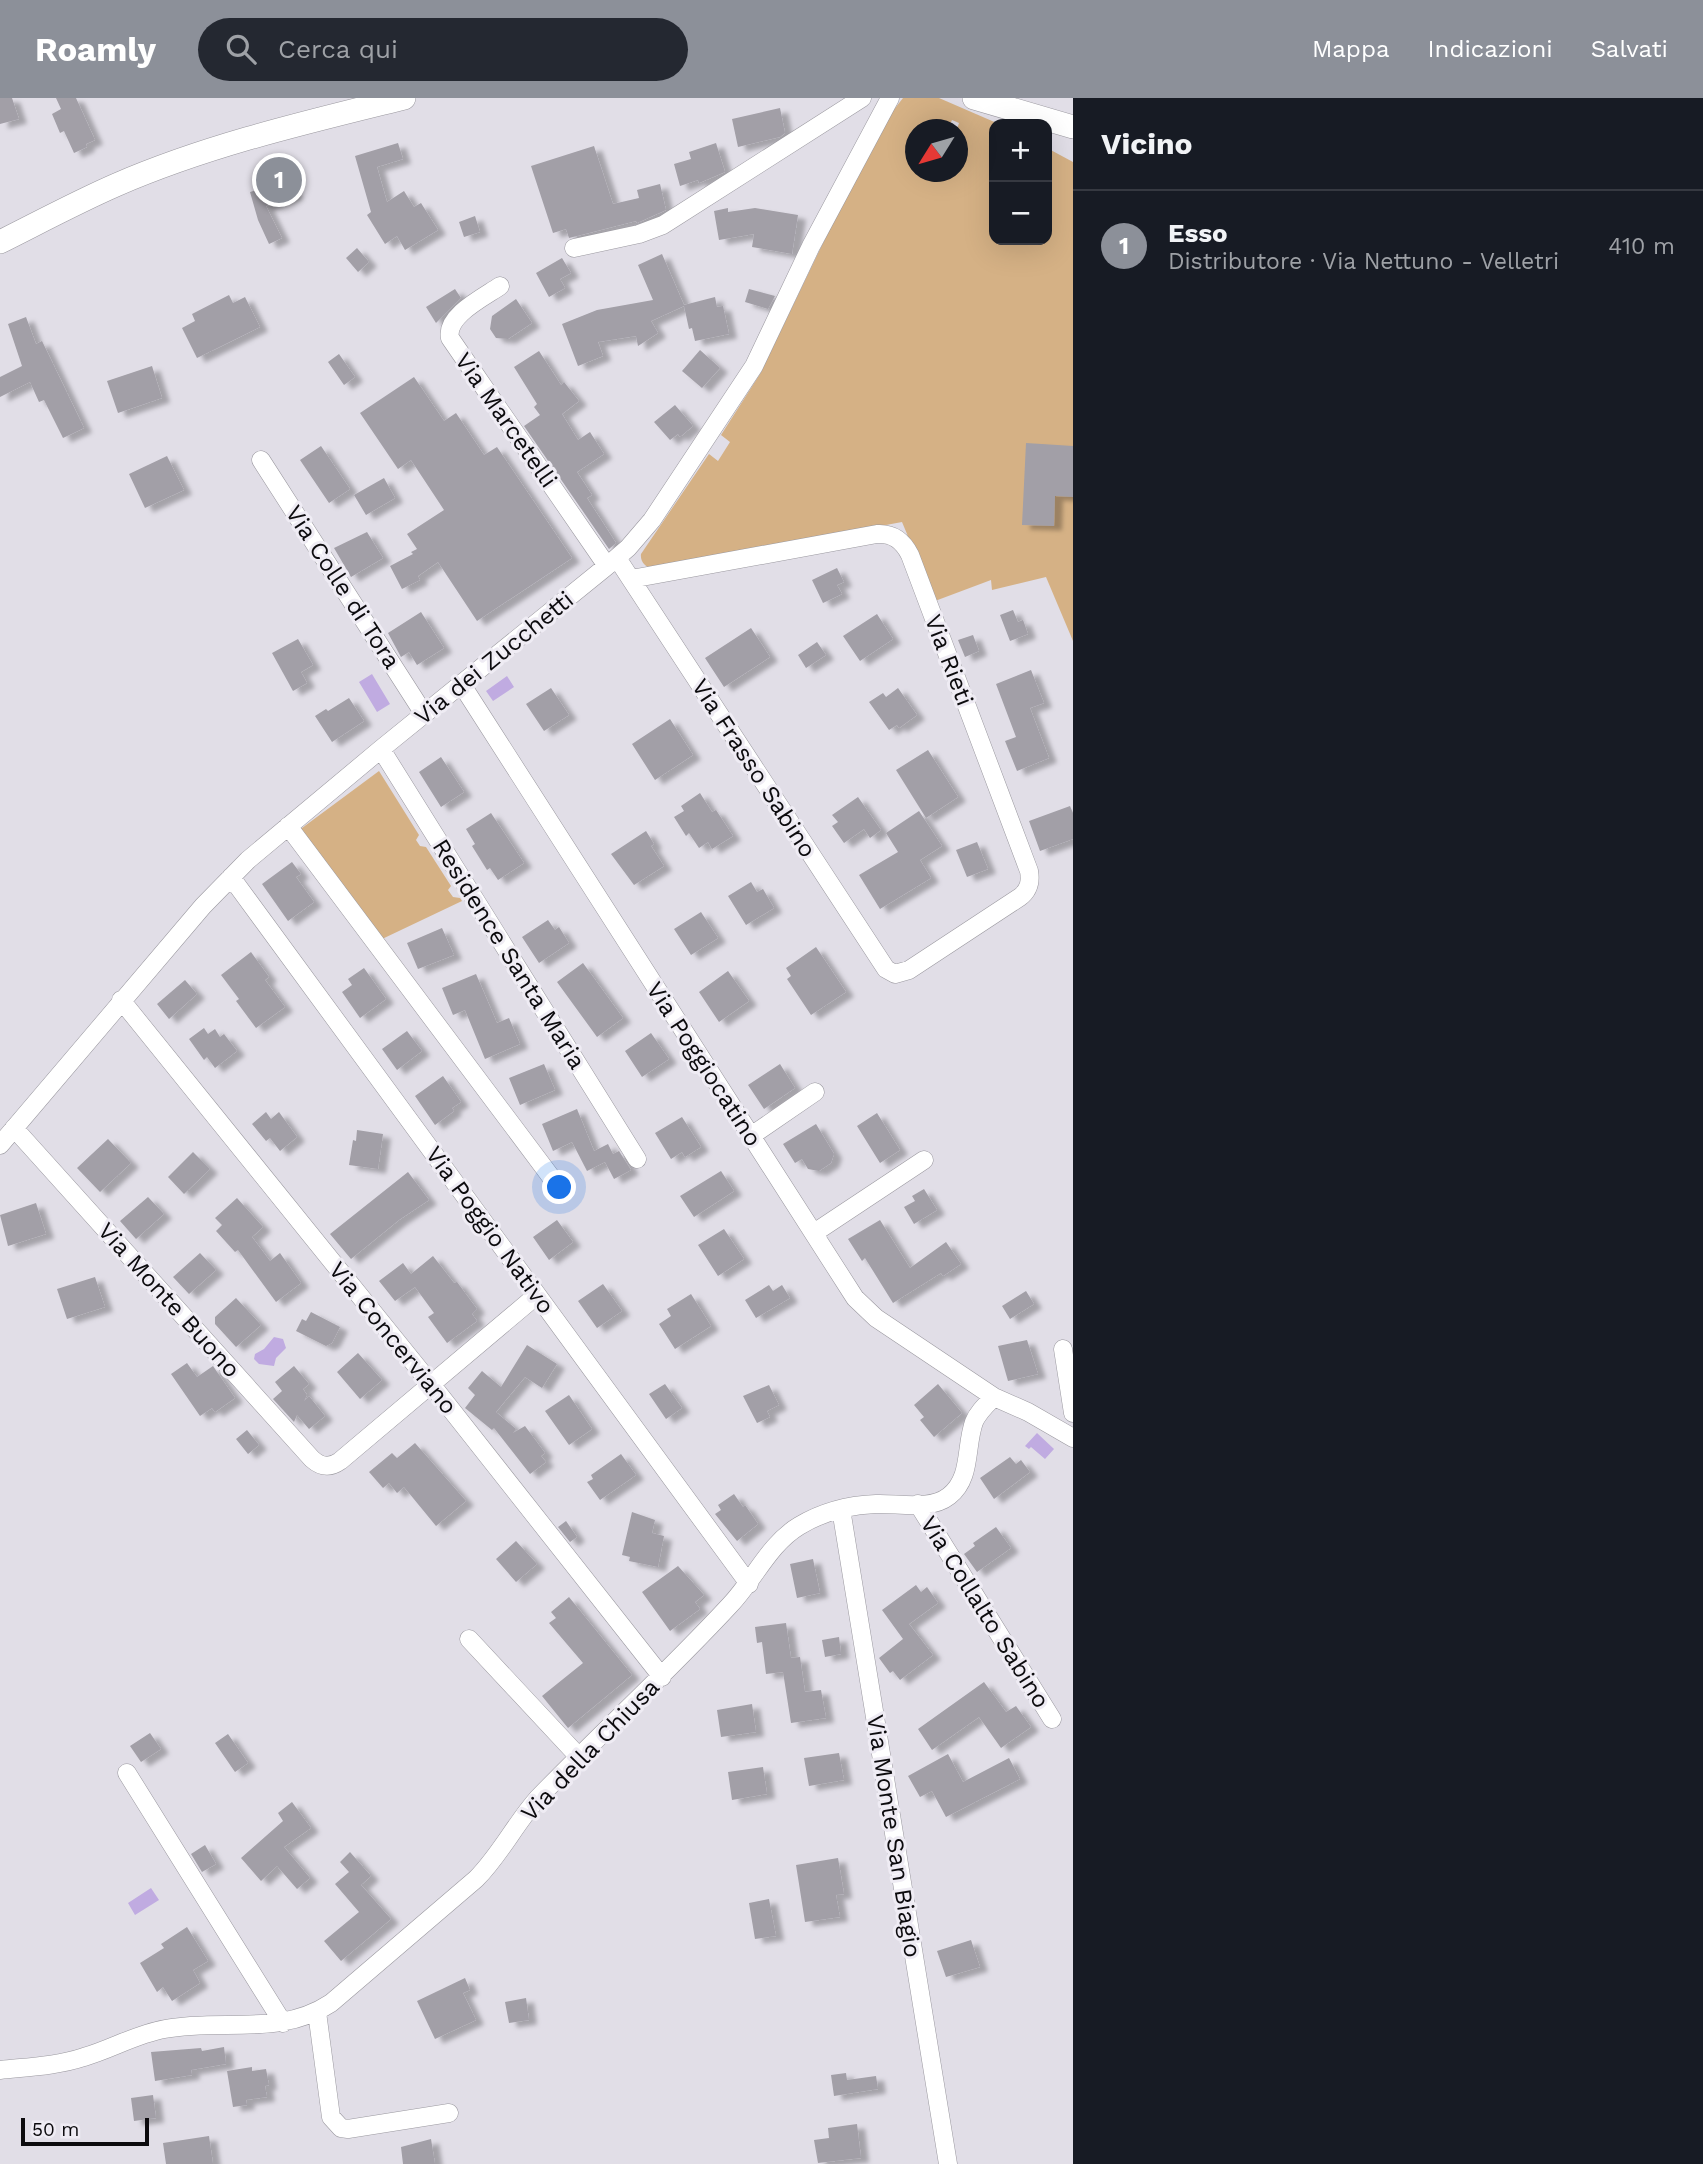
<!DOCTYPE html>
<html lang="it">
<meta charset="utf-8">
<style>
body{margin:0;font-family:"Work Sans",sans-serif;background:#242831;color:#f1f3f6}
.controls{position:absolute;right:21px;top:21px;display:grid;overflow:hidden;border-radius:14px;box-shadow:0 7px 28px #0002}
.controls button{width:63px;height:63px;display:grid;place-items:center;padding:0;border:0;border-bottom:2px solid #363941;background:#171b24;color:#f1f3f6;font:35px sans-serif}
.compass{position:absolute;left:905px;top:21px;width:63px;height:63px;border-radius:50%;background:#171b24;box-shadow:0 7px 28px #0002;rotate:233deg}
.scale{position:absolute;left:21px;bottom:18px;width:128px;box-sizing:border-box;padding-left:7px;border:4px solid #0c0b0e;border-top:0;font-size:19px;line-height:24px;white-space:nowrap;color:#0c0b0e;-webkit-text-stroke:5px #efecf4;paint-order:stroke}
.you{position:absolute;left:560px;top:1090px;width:24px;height:24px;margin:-18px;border:5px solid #fff;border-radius:50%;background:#1a73e8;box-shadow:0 0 0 10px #1a73e833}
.badge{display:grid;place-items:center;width:46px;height:46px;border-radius:50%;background:#8c9099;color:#fff;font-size:23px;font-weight:700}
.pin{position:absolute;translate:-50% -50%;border:4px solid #fff;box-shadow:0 2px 7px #0006}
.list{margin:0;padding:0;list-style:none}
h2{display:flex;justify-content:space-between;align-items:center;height:91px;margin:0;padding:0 28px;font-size:30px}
h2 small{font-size:23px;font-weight:400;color:#9ea1a6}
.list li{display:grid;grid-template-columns:46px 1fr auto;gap:21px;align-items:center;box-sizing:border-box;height:112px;padding:0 28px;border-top:2px solid #363941}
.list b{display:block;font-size:26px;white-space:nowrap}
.list p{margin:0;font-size:23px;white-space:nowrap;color:#9ea1a6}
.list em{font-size:23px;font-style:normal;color:#9ea1a6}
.icon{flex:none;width:38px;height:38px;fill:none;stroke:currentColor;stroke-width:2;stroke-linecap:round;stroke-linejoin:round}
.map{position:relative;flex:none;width:1073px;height:2066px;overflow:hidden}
header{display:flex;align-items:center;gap:42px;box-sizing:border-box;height:98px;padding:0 35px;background:#8c9099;color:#fff}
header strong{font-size:33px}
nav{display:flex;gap:38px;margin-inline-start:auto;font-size:24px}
.search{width:490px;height:63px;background:#242831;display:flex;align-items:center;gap:18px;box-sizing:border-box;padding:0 24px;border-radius:38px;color:#9ea1a6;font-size:26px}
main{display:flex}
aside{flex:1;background:#171b24}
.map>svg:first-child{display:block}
.green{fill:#d5b185;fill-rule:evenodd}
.water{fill:#c0abe1}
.building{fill:#a29fa7;filter:url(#shadow)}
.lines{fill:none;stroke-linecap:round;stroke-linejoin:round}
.minor-casing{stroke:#9a989f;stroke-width:19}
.major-casing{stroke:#9a989f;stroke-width:24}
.minor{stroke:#fff;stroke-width:18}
.major{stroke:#fff;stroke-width:23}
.labels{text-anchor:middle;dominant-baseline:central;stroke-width:6;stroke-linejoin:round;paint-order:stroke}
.street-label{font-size:24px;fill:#0c0b0e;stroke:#efecf4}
</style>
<header>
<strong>Roamly</strong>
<div class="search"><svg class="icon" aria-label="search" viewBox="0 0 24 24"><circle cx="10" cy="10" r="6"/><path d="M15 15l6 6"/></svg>Cerca qui</div>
<nav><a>Mappa</a><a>Indicazioni</a><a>Salvati</a></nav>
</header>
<main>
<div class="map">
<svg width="1073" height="2066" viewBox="0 0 1073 2066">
<defs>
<filter id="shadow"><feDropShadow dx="8" dy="4.5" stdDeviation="2" flood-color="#0004"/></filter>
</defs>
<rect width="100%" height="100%" fill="#e1dee7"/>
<!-- green -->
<path class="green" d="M903,0H939L999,26H994V142H1047V50L1073,64V543L1046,479L992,492L991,482L935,503L902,424L652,471C645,469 640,463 641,456L709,356L718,363L730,344L721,337L760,276L862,64L889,18ZM952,22L959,25L957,31L958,74H916V32L948,31Z
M379,673L419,737L416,742L420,748L426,749L451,788L448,792L453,799L460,800L462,803L380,842L298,733Z"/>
<!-- water -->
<path class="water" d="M372,576L390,606L377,614L359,584Z
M507,578L514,589L493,603L486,593Z
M274,1239L283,1241L286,1250L276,1260L274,1268L259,1266L254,1261L255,1256L264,1251Z
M1037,1335L1054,1351L1045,1361L1031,1349L1029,1351L1025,1348Z
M151,1790L159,1802L135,1817L128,1805Z"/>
<!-- building -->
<path class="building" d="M0,0H12L19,21L0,26Z
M56,0H76L95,42L86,46L87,49L74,55L64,33L60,35L52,16L61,11Z
M780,10L785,35L780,39L738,49L732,21Z
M398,45L403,61L377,69L387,104L404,93L414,109L421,105L438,132L405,152L397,138L385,146L367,117L371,114L355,58Z
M716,45L725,74L699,85L698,82L680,88L674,66L691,61L689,54Z
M594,48L613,106L639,100L637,92L660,86L666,112L637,125L636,123L569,140L566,131L553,135L531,68Z
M283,61L295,97L266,108L282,140L269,146L258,122L250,94L270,88L264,67Z
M728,110V114L755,110L798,117L792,156L752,149L754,136L719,142L714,113Z
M475,118L480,134L464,139L459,124Z
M357,150L369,164L358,174L346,160Z
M662,156L684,207L715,199L717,209L723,208L729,236L695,243L692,230L689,231L684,208L651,223L658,235L638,248L636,238L598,244L603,258L578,268L562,226L597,212L653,202L638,167Z
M562,160L571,175L560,181L565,190L549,199L536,175Z
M455,191L461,200L436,225L426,209Z
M749,191L775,198L768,211L745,204Z
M229,197L233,205L245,199L260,229L197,260L182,230L195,223L192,216Z
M516,201L532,225L508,241L496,240L490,231L492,218Z
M26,219L36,246L42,243L84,330L63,340L44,302L39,304L30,284L0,299V279L22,268L8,226Z
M700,252L720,270L702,290L682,273Z
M539,253L561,287L564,284L579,303L562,316L578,342L590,334L604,356L577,374L592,397L587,400L616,445L609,451L524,328L540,317L534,309L537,306L514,269Z
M339,256L355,279L344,287L328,264Z
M152,268L162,300L118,315L107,283Z
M414,279L444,323L456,315L484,357L497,349L572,460L477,523L438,464L418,478L420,482L402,491L390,468L413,456L411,454L417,451L407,436L444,412L411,362L398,371L360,315Z
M675,307L693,328L680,339L678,336L670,342L654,324Z
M1026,345L1073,348V399L1055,398L1054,428L1022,427Z
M321,348L350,391L329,405L300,362Z
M167,358L184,392L145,410L129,376Z
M384,380L395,400L366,417L354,397Z
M367,434L383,460L351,479L334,450Z
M837,470L844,484L837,487L842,496L823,505L812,482Z
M1013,512L1018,524L1023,522L1028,536L1010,543L1000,517Z
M421,514L444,550L417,567L409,554L401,559L388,535Z
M877,516L893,541L860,563L843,538Z
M751,530L770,559L724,589L705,560Z
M973,537L979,553L965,559L958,542Z
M298,541L313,567L301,574L307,585L293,593L272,555Z
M817,544L826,557L806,570L798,557Z
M1031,572L1044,605L1030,610L1049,660L1017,673L1005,643L1016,639L996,586Z
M551,590L569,617L544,633L526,606Z
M898,590L917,617L899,630L897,627L889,632L869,604L883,595L886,599Z
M349,600L364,623L332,644L315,618L326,611L328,613Z
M670,621L693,657L655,682L632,646Z
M928,652L958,699L926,720L896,672Z
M441,659L464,694L441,709L419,674Z
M700,695L712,714L716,712L733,738L712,751L708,744L699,750L689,735L686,738L674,719L684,713L681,708Z
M858,699L881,732L870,740L864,731L844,745L832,728L838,724L832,717Z
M1070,708L1073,715V741L1040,753L1029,723Z
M919,713L942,748L920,762L931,780L880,811L859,777L898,754L886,735Z
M491,715L524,765L498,782L490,770L487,772L472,748L475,746L466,731Z
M646,733L654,746L651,748L664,768L634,787L611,756Z
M977,744L988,771L967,779L956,752Z
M292,764L301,776L296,779L314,804L288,823L262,786Z
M751,784L757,794L763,791L774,810L746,827L728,798Z
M701,814L718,840L691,857L674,831Z
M548,822L555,832L559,829L569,845L539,865L522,839Z
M442,830L454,857L418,871L407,845Z
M816,849L846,894L811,917L787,881L791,878L786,870Z
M251,854L269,879L265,882L285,909L256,930L236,903L239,901L221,877Z
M583,865L623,920L597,939L557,884Z
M364,870L386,901L360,920L342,894L352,887L348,881Z
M728,873L749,903L719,924L699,894Z
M476,876L497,925L509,920L520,946L485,961L465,912L453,917L442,890Z
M185,882L197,896L169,921L157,906Z
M204,930L208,936L215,931L220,939L224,936L237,953L215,970L207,959L204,962L189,941Z
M407,933L422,953L397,972L382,951Z
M651,935L669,961L642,979L625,953Z
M544,966L555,992L520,1007L509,980Z
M780,966L795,990L764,1011L748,987Z
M443,978L461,1004L452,1010L454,1013L435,1027L415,998Z
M577,1011L594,1053L608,1046L613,1056L619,1053L631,1072L614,1081L605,1064L587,1073L572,1044L553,1053L542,1026Z
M266,1014L271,1021L279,1014L297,1039L280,1053L270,1040L266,1043L252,1026Z
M877,1015L900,1052L880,1065L857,1028Z
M682,1019L701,1049L685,1059L682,1054L671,1061L655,1035Z
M816,1026L834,1056L831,1065L819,1073L808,1071L802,1061L795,1065L783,1046Z
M357,1032L383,1036L378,1071L349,1067L353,1042L356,1043Z
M108,1041L131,1065L100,1094L77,1070Z
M193,1054L210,1071L184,1096L168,1079Z
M721,1073L734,1093L694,1119L680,1098Z
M408,1074L429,1102L399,1122L351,1161L330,1136Z
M924,1091L937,1112L914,1126L904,1109L915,1103L912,1098Z
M148,1099L164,1116L136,1141L120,1123Z
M237,1100L263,1129L252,1139L270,1163L280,1155L301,1185L276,1204L238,1152L235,1154L216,1133L222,1127L215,1120Z
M36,1105L46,1136L8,1148L0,1117Z
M557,1122L573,1144L549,1162L533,1139Z
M880,1122L910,1170L946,1144L961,1166L943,1178L941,1175L893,1205L865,1160L862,1163L848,1141Z
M724,1131L744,1161L718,1178L698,1147Z
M200,1155L216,1172L189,1196L173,1179Z
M433,1158L454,1185L457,1184L477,1211L472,1216L477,1223L447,1245L428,1219L434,1215L415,1189L395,1203L379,1183L403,1165L411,1176Z
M95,1179L105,1209L67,1221L57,1191Z
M603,1186L622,1213L597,1230L578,1203Z
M769,1187L773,1193L782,1187L790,1200L756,1220L745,1202Z
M1026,1193L1034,1206L1010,1221L1002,1208Z
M691,1196L711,1228L675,1251L659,1226L671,1218L667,1211Z
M236,1200L261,1227L236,1249L215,1226V1219Z
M311,1214L340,1229L332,1245L326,1248L296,1233L302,1221L306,1223Z
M1027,1242L1038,1276L1008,1283L998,1248Z
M527,1247L557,1266L542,1290L525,1279L496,1314L516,1331L513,1335L525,1328L545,1355L541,1358L546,1364L530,1376L494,1330L492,1332L465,1310L475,1297L468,1290L482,1273L501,1289Z
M358,1255L382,1282L360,1301L337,1274Z
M187,1265L197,1279L213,1268L235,1300L215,1314L212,1310L200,1318L171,1276Z
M294,1268L309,1286L303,1291L307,1297L304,1303L309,1298L325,1318L309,1331L297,1317L294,1324L273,1301L282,1293L275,1284Z
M665,1286L682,1310L666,1321L649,1296Z
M938,1286L962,1315L934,1339L920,1322L924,1319L914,1307Z
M769,1287L779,1307L767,1313L770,1319L757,1325L743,1298Z
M569,1297L592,1331L569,1347L545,1313Z
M247,1332L259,1347L248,1356L236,1341Z
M415,1345L466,1403L436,1428L404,1389L397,1395L389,1385L383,1390L369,1374L392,1355L397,1360Z
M621,1356L636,1377L600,1402L587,1384L593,1381L591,1377Z
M1010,1359L1016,1366L1021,1362L1030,1374L994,1401L980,1380Z
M734,1396L743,1409L745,1407L758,1426L737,1443L715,1416L721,1412L718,1407Z
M632,1414L655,1422L652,1435L664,1438L658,1469L629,1463L630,1459L622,1457Z
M566,1423L577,1439L570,1444L558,1429Z
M996,1429L1011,1450L977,1474L964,1456L975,1448L973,1445Z
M516,1443L537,1466L516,1484L496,1461Z
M813,1461L820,1495L797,1500L790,1466Z
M678,1468L704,1497L695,1504L700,1511L670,1533L642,1494Z
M916,1487L921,1494L927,1489L938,1505L909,1526L933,1557L900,1582L893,1573L890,1575L879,1560L903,1541L882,1512Z
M569,1499L632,1577L568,1630L542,1598L583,1565L549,1525L556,1520L551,1514Z
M786,1525L791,1560L800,1559L805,1594L821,1592L826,1620L791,1625L783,1574L766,1576L762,1544L757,1545L755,1529Z
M839,1539L841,1556L825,1559L822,1542Z
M984,1584L1006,1614L1016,1608L1031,1629L1001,1650L979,1619L932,1652L918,1631Z
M752,1606L756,1634L721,1639L717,1612Z
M150,1635L161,1651L141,1664L130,1648Z
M228,1636L248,1665L235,1674L215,1645Z
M839,1655L844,1682L809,1688L804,1660Z
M948,1656L963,1684L1009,1660L1020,1681L946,1719L932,1693L920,1699L908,1678Z
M763,1669L767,1696L732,1702L728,1674Z
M292,1704L311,1730L284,1749L310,1780L297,1791L277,1768L261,1783L241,1760L283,1723L278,1715Z
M205,1747L216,1766L202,1774L191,1756Z
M350,1754L371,1778L361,1787L391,1821L341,1863L324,1843L359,1814L335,1786L349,1774L340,1764Z
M838,1760L844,1796L836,1797L840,1819L805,1824L796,1767Z
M769,1801L776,1838L755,1841L749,1805Z
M187,1829L208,1863L193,1872L200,1885L172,1903L163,1889L157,1894L140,1865L164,1850L161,1846Z
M971,1842L980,1869L946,1879L937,1853Z
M465,1880L470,1892L463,1895L476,1922L435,1941L417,1903Z
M526,1900L529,1922L509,1925L505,1904Z
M224,1949L226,1966L191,1972L192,1977L155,1983L151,1954L201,1950L202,1953Z
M252,1969V1973L266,1971L269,1987L265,1988L267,1999L246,2002L247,2007L233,2009L227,1973Z
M846,1975L847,1982L876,1978L878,1991L834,1998L831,1977Z
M153,1997L156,2020L134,2023L131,2000Z
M857,2026L861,2060L818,2065L814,2042L829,2040L828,2030Z
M209,2038L213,2066H166L163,2045Z
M431,2041L435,2066H403L401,2049Z"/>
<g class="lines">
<defs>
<path id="minor" d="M574,150L639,136L663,127L862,0
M500,188C484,199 445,218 450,240L607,468
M261,362L424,616
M617,460L886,871L895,876L909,872L1020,799C1029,792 1031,784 1029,773L910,457C903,443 893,435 877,436L631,481
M462,587L855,1200L876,1220L994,1299
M381,651L637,1061
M288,728L551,1079
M231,779L749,1486
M121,902L431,1286L662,1579
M14,1030L312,1361C321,1369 330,1370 340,1363L537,1197
M751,1038L815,994
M0,1047L203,808L248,762L381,651L607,468L628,450L652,422L754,268L811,148L890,0
M814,1135L924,1062
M1063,1251L1073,1315
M918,1406L1052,1621
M841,1411L948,2066
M469,1541L580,1660
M127,1675L283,1925
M317,1914L331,2019L341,2030L348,2031L449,2015
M0,1972C28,1969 57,1968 84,1959C112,1951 136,1936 165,1931C222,1920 280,1939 331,1905L476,1781C500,1757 515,1726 538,1700C601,1635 668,1574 730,1507C754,1482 769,1446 799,1428C822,1414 850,1407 876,1406C898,1405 930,1413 949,1398C972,1380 965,1349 974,1324C978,1314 986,1307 994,1299L1028,1314L1073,1340"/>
<path id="major" d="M974,0L1073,29
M0,144C38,125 77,104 116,87C208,47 307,24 404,0"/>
</defs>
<!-- minor casing -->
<use href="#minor" class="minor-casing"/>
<!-- major casing -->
<use href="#major" class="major-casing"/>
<!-- minor -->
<use href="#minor" class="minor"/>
<!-- major -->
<use href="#major" class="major"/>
</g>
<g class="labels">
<!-- street labels -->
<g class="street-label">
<text transform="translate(506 322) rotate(55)">Via Marcetelli</text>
<text transform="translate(343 489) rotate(57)">Via Colle di Tora</text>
<text transform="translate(494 560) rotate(-39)">Via dei Zucchetti</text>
<text transform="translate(949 562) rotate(69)">Via Rieti</text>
<text transform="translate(754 670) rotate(57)">Via Frasso Sabino</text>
<text transform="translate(509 856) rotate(58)">Residence Santa Maria</text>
<text transform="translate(704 966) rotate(57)">Via Poggiocatino</text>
<text transform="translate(490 1132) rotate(54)">Via Poggio Nativo</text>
<text transform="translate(169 1202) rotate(48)">Via Monte Buono</text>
<text transform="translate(393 1240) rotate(51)">Via Concerviano</text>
<text transform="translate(985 1514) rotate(58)">Via Collalto Sabino</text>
<text transform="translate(590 1652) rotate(-46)">Via della Chiusa</text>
<text transform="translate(894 1738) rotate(81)">Via Monte San Biagio</text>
</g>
</g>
</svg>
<div class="controls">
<button>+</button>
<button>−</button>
</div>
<svg class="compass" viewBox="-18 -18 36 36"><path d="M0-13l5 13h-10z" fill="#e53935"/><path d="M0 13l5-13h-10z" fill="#9ea1a6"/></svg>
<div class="scale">50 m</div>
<div class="you"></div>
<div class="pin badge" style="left:279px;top:82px">1</div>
</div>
<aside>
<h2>Vicino<small></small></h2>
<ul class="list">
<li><span class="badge">1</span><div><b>Esso</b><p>Distributore · Via Nettuno - Velletri</p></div><em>410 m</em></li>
</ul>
</aside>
</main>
